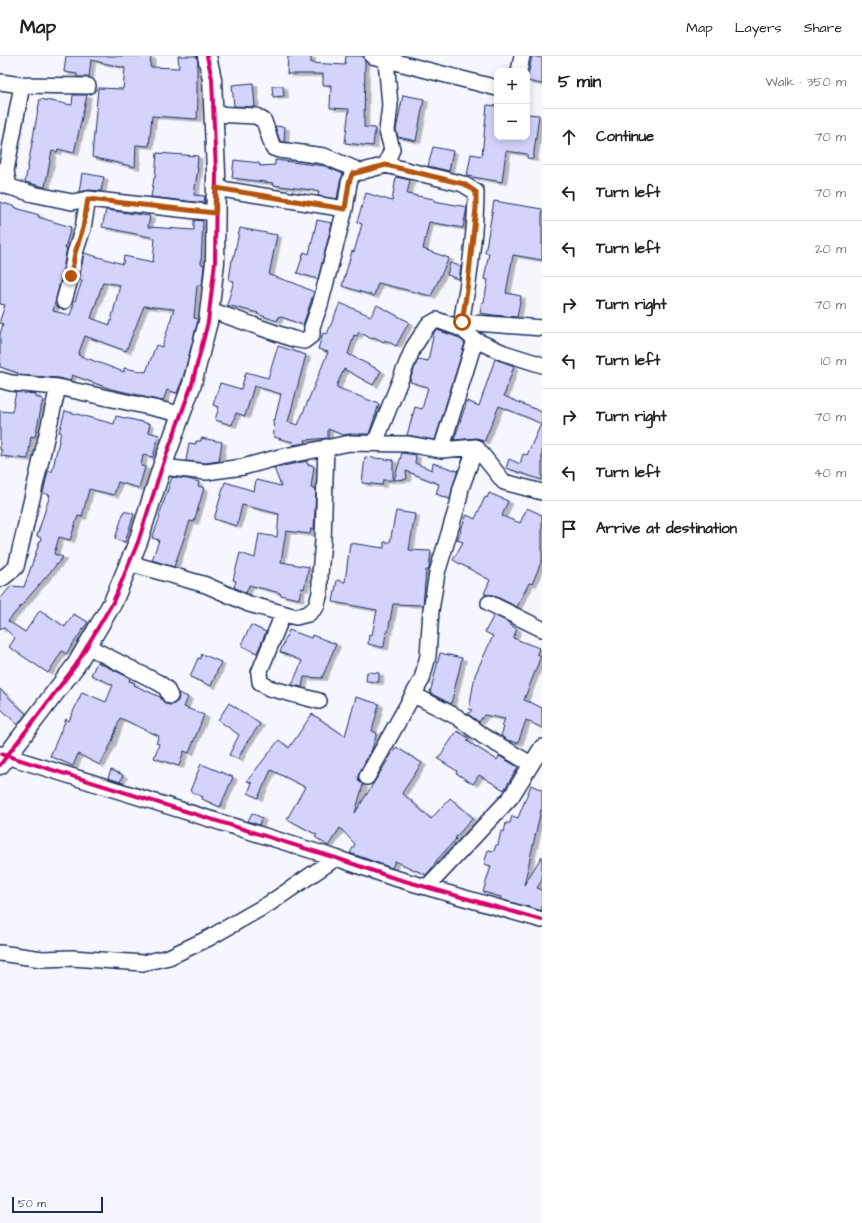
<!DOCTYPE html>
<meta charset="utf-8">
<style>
body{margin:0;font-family:"Architects Daughter",sans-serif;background:#f6f6f6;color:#222}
.controls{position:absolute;right:12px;top:12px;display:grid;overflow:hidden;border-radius:8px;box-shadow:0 2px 10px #0003}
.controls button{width:36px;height:36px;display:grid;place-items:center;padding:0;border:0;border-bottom:1px solid #e0e0e0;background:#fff;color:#222;font:20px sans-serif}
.scale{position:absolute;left:12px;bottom:10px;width:91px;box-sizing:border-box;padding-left:4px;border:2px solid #1b2f5e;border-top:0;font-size:11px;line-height:14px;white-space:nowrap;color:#1b2f5e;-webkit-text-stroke:3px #fff;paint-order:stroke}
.stop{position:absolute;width:12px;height:12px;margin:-9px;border:3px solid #b45309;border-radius:50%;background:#fff}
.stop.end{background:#b45309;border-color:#fff;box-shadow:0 1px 4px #0008}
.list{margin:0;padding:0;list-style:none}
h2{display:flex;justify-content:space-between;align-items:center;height:52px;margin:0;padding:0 16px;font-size:17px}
h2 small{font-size:13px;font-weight:400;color:#767676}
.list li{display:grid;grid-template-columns:26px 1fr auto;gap:12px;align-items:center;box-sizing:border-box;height:56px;padding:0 16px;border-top:1px solid #e0e0e0}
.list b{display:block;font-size:15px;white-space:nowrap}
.list em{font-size:13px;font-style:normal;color:#767676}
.icon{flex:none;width:22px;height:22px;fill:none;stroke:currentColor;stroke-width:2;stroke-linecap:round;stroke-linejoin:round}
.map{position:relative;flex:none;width:542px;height:1167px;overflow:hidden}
header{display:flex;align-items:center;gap:24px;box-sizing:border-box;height:56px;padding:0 20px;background:#fff;border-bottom:1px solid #e0e0e0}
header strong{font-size:19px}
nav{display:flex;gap:22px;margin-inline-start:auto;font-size:14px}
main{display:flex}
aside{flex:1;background:#fff}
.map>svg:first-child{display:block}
.building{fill:#d3d3fb;stroke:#1b2f5e;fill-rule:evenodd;filter:url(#shadow)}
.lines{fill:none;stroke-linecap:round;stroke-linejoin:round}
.minor-casing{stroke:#1b2f5e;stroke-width:18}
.tertiary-casing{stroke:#1b2f5e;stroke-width:21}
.minor{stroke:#fff;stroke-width:15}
.tertiary{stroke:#fff;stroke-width:18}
.cycleway-casing{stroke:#fff;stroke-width:6}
.cycleway{stroke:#d6006c;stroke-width:4}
.route{stroke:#b45309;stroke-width:5}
</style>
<header>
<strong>Map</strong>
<nav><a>Map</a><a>Layers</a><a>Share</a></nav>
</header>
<main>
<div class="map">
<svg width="542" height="1167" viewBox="0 0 542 1167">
<defs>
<filter id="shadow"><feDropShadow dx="4.5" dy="2.5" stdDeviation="0" flood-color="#0004"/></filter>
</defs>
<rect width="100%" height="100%" fill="#f6f6fe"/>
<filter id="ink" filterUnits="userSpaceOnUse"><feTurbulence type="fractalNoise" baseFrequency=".025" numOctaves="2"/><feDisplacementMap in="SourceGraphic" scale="8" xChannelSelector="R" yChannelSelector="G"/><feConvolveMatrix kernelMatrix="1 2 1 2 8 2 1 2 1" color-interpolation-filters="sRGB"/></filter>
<g filter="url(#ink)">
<!-- building -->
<path class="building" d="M66,0H151L150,11L179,12L178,0H197L198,9H197V43H198L197,63L152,60L149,90L136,89L135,111L92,101L98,32L123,33L125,12L91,4L89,21H77V18L64,16Z
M288,0H311V7L345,9L346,0H363L365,6L364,71L375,72L373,90L345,87L349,53L330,52L331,29H323V18H287Z
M532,0L542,2V28L527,25Z
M253,27L255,51L234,50L232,29Z
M272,30H283L284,40L273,41Z
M73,39H87L74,97L58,93L57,96L52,95L45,131L25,126L40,43L72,49Z
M403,39L424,43L416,85L398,81L396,74Z
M487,49L497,50V81H527V58L539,59L533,103L527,102V98L506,95L502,126L467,120L471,98L482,100Z
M275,70L285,71L284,86L280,85Z
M433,91L453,95L449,115L428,110Z
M157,97L198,100L197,112H198L194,139L205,140L204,147L151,141L154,122H155Z
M234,104L259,107L260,110L275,109V104L325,110L343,118L340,126L337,143L318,140L319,135L272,129L273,127L232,122Z
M82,117L104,121L101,135L89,134L79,136Z
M396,121L410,124L407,138L434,143V145L467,151L463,172L429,166L423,193L449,202L431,240L378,227L374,240L342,230L352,195L354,196L362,168L357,166L366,137L392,145Z
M494,145L542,153V204L513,199L506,237L521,240L517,261L493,259L480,257L482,246H484L488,224L484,223L489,197H485Z
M0,146L16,151V152L39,159L38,161L71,171L65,192H67L62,218L53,255L70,259L82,225L79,224L84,197L123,208L124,200L153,206L155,182L102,171L106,154L150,160L148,171L194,174V164L203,165L201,208L204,209L202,230L197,229L194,262L198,263V264L183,322L177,337L167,334L163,345L144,341V340L111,333L72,319L70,325L59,322L18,319V317L0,311V278L3,268L0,267V264L5,249L0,248ZM103,226L120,229L110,269L91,262ZM144,250L174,253L162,291L156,289L146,316L124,312V316L78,299L85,280L126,295Z
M317,164L332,167L318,223L297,217L304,196L309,198Z
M240,172L277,179L269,219L294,227L314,236L303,269L279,260L277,265L257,258L258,257L227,249L234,225L229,224L232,204H233Z
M450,207L461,210L459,223L447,219Z
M340,247L371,260L377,249L409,266L396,290L385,284L384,286L374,281L372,283L359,276L357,280L354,279L348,298L381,315L373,329L344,313L336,331L379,348L369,378H350L343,379L328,373V382L305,384L306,387L292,389L293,386L274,381L273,363H275L281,338L254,330L245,360L236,357L232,369L215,364L219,351L213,349L220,327L241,333L246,316L268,322L278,290L306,299L288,366L298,369L328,296L318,293L323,277L327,278Z
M437,274L457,281L465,287L435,384L407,379L415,351L422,353L428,331L410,326L411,321L418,303L428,305L434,276Z
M495,303L514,310L504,340L542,356V424L506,412L509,403L520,408L523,398L527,399L541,368L531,363L499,350L484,386L480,383L476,382L454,384L467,345L479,350Z
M16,336L36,338L35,341L43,343L35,381L31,380L28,403L1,400L2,394H0V355L12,356Z
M65,355L114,368L116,360L134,364L150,368L148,376L159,379L153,401L143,399L141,410L145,411L139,432L118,426L114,439L89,433L82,461L78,460L70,484L59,481L54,498L63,501L8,565L25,576L40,554L65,571L73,558L88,566L66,598L62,595L48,617L9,591L15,582L3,571L0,574V543L11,530L24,531L41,482L37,480L50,439L43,437L48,415L52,416L61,376H59Z
M201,382L222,386L219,405L206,407L186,405L189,387L196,388V385H201Z
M402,397L416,399L415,407L432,414L433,407L458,415L453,429L450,443L436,438L439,428L406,415L407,423L394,424Z
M365,401L393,404V424H383L382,429L362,427Z
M307,405V408L314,410L311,432L316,433L314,473L311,472L310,478L286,475L281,506L309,511L304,533L301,532L299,543L280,539V537L249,529L246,537L234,531L236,525L233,524L240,497L255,502L259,478L277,481L279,458L242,449L237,470L214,463L225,426L254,435L256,424L281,430L274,412Z
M172,421L188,423L199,426L198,430L204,432L194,466L190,465L174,511L152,504L159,484L152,482L160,461L159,460Z
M489,437L508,445L502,460L520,467L527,452L542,459V504L532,528L529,527L517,551L493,539L484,538L490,524L453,504L463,486L457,484L461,475L460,474L467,459L475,463L485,441L487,442Z
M124,455L134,458L125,486L115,483Z
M396,455L415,458L409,494L431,495L429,512V514H426L423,549L393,548L388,576H386L384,591H380L368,588L369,578L372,579L377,554L333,546L337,524L345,526L350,487L384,492V486H390Z
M494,559L510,567L509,568L517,573L513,582L539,592L537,598L541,600L524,644L532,647L542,652V672L526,664L518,687L507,684L501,680L504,671L502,670L505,663L484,659L479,666L468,658L472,654L469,653L475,619L493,580L485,576Z
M251,569L266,576L257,597L242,590L243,587H242Z
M289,574L311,582L312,579L336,588L322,622L304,621L302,631L292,629L302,605L280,596Z
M440,597L462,602L451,648L430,637Z
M202,598L221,606L211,630L190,621L198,602L200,603Z
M97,606L130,622L129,625L135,627L134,629L160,641L165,648L170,649L174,648L178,645L179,641L178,637L188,641L184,651L204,659L189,697L184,695L179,710L154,702L159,688L156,687L159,680L120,662L111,688L100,709L78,698L73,710L50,700L66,663L69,665L82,636L106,646L113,629L91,619Z
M367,616L379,617V626L366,625Z
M0,633L26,658L18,669L0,652Z
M356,641L379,648L372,675L377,677L372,693L359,717L358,721L359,725L363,729L355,757L396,691L422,707L402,737L431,763L450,742L473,762L455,782L456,783L436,805L433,811L426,819L395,805L392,812L350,797L355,788L340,772L328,790L315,781L317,779L287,763L305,731L271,714L258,742L248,737L252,727L247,725L279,684L289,692L312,658L345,680Z
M229,647L260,668L245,689L238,703L229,699L239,679L218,664Z
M457,675L469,682L467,685L497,704L499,700L518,711L504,734L479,719L473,728L456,717L457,715L438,703Z
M201,708L233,721L220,751L202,743L203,741L190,735Z
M111,714L123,719L120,726L108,722Z
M531,729L542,734V755L541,754L524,829L542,800V824L537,832L542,834V855L500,843L501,841L483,836L491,810L484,808L488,794L494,795L496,789H498L501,775L504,776L506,767H510L512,760L518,762Z
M252,757L262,762L259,769L248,765Z"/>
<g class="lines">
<defs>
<path id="minor" d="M372,0L497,32
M519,15L522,0
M0,26L22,29L6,115L9,131
M22,29L88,30
M214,58L256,60L264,65L273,92L279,94L324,100L362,116
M386,109L392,93L387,75L390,49L386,4
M0,128L33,138L72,146L88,143L215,157
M345,153L349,127L352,118L386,109L463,128L476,136C476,166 472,197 468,227C466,242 461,258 462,273
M64,245L71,220L75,197L83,172L88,143
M210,254L293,283L304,285L312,279V271L320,249L345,153L215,132
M462,266L542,272
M475,284L504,297L542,309
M0,324L11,327L58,331L181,358
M375,387L413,292L428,269L437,264L462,273L475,284L441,394
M162,411L206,416L243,411L280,401L350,387L407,388L441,394L476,391L504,426L542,436
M129,507L206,529L249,548L296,561L308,558L316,551L320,537V518L323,485L326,391
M0,523L4,521L16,511L58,331
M489,547L542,573
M283,558L259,617L260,626L269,632L319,645
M87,590L159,627L166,632L170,640
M414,639L457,661L483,680L531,708
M0,698L336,802L391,821L542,864
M367,721L422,623L428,600L431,554L437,517L458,448L461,432L476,391
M427,831L511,741L542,691
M0,897L42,903L72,902L143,907L169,901L209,882L270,847L336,802"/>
<path id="tertiary" d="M0,709L76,609L113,546L138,486L162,411L192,328L208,266L215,206L216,117L212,23L207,0"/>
</defs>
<!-- minor casing -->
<use href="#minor" class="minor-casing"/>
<!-- tertiary casing -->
<use href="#tertiary" class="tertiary-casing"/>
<!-- minor -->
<use href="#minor" class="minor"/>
<!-- tertiary -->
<use href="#tertiary" class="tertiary"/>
<defs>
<path id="cycleway" d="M1,698L336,802L391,821L542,864
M0,709L76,609L113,546L138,486L162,411L192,328L208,266L215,206L216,117L212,23L207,0"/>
</defs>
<!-- cycleway casing -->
<use href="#cycleway" class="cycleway-casing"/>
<!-- cycleway -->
<use href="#cycleway" class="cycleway"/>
</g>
</g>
<g class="lines" filter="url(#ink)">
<!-- route -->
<path class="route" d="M71,220L75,197L83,172L88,143L215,157L216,132L345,153L349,127L352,118L386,109L464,128L476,136V152L468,227L462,266"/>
</g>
</svg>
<div class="controls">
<button>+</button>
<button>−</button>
</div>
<div class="scale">50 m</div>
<div class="stop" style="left:462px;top:266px"></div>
<div class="stop end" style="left:71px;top:220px"></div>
</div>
<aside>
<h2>5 min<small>Walk · 350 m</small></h2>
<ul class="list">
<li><svg class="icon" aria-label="ahead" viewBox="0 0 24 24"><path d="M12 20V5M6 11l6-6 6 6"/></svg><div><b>Continue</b></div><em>70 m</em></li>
<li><svg class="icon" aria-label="left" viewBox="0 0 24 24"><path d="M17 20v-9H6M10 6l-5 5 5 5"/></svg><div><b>Turn left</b></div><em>70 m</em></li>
<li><svg class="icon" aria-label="left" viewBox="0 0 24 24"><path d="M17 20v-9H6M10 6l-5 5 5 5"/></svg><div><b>Turn left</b></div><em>20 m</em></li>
<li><svg class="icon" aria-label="right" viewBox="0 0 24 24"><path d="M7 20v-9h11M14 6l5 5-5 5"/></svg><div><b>Turn right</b></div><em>70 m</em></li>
<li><svg class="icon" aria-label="left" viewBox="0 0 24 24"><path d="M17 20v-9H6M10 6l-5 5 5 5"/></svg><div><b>Turn left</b></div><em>10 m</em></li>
<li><svg class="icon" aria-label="right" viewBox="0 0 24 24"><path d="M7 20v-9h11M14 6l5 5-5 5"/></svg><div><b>Turn right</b></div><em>70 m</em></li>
<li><svg class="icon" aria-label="left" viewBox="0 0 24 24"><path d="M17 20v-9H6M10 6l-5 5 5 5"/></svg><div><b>Turn left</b></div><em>40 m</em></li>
<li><svg class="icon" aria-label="arrive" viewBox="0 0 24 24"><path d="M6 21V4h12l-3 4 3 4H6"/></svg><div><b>Arrive at destination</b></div></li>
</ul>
</aside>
</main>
